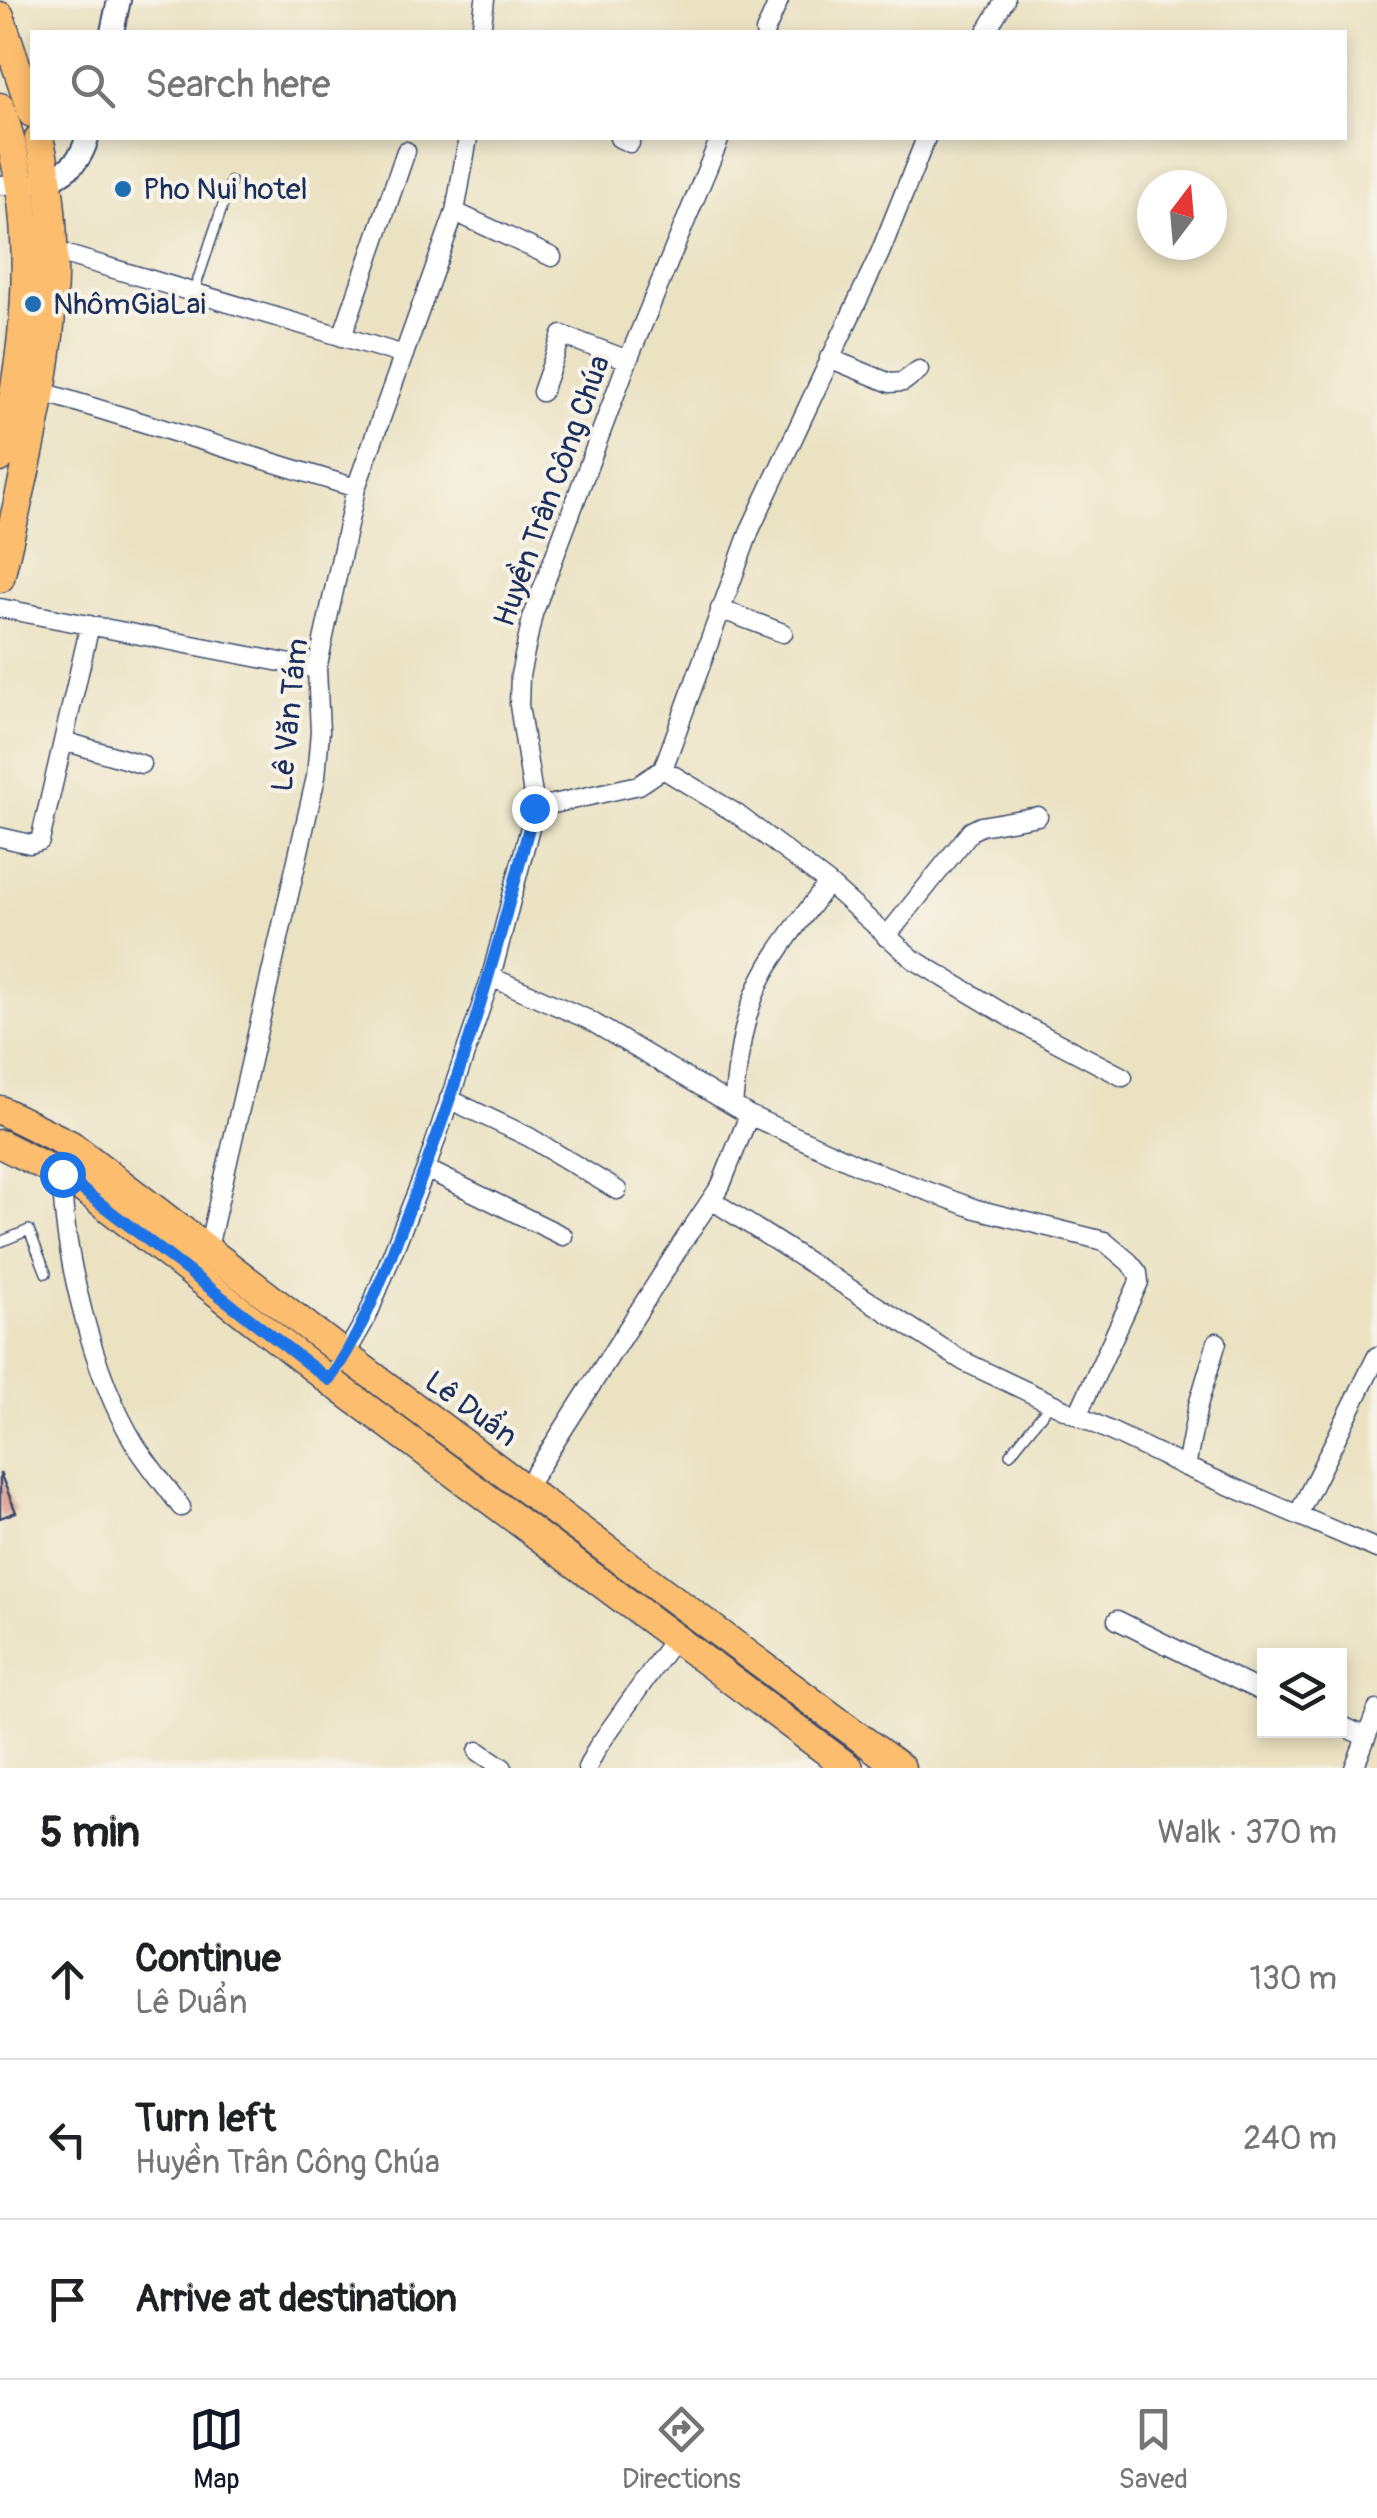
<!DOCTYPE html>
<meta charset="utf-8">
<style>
body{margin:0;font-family:Pangolin,sans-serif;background:#f2f2f2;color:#202124}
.controls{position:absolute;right:30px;bottom:30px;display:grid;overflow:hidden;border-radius:0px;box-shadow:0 5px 15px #0003}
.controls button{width:90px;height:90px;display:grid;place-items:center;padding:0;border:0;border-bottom:2px solid #e0e0e0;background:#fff;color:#202124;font:50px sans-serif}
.compass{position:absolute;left:1137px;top:170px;width:90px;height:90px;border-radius:50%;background:#fff;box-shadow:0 5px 15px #0003;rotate:16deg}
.stop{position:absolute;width:30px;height:30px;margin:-22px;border:8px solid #1a73e8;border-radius:50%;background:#fff}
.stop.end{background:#1a73e8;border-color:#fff;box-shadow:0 2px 10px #0008}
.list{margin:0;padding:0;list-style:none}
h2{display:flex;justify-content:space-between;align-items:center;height:130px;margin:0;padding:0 40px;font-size:42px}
h2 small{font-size:32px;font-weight:400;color:#757577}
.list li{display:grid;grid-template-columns:65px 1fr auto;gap:30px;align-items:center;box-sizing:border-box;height:160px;padding:0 40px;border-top:2px solid #e0e0e0}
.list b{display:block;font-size:38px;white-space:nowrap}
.list p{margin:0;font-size:32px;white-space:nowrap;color:#757577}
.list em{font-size:32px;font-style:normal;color:#757577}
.icon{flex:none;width:55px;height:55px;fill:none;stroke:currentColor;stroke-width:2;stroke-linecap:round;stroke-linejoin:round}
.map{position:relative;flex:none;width:1377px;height:1768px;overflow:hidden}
.search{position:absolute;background:#fff;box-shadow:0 5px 15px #0003;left:30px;right:30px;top:30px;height:110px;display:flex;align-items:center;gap:25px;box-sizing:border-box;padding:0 35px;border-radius:0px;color:#757577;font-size:38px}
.sheet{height:610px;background:#fff}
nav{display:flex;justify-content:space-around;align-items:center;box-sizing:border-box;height:140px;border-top:2px solid #e0e0e0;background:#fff;font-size:28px;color:#757577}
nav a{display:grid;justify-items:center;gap:5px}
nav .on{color:#111827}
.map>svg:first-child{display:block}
.building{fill:#de9a8b}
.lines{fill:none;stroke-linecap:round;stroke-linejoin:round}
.service-casing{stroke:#3a4a6d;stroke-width:12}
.minor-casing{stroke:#3a4a6d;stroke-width:21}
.tertiary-casing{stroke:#3a4a6d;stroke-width:26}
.primary-casing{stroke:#3a4a6d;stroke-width:31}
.service{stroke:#fff;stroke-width:9}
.minor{stroke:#fff;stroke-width:18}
.tertiary{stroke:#fff;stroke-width:22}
.primary{stroke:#fcbd6e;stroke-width:28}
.route{stroke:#1a73e8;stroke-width:12}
.poi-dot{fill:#1f6fb2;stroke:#f7f3e8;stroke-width:4}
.labels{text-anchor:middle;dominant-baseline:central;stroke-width:8;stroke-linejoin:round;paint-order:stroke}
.poi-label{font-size:30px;fill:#1b2f5e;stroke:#f7f3e8;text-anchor:start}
.street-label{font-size:30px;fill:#1b2f5e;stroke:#f7f3e8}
</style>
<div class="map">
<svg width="1377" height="1768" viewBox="0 0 1377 1768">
<rect width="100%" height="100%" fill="#f7f3e8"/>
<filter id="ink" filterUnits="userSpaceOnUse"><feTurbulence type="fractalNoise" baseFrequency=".01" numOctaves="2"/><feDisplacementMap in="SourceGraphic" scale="20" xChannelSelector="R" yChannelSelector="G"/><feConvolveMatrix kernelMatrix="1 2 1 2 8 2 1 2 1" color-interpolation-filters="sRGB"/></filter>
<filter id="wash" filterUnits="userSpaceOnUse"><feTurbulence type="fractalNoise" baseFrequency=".0048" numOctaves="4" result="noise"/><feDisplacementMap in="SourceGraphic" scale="40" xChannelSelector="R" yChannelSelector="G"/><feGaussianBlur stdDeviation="2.25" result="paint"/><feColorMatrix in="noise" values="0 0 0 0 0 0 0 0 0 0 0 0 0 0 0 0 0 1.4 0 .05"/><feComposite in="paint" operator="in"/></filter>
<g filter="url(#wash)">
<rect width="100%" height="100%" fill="#ebe2c2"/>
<g id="blocks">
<!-- building -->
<path class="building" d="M0,1473L16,1512L0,1518Z"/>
</g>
</g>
<g filter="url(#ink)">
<use href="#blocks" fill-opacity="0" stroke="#3a4a6d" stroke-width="2.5"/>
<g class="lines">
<defs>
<path id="service" d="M194,291L231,181
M0,1242L29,1230L46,1273
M1010,1454L1051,1403"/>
<path id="minor" d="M481,32L485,0
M765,32L779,0
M986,32L1005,0
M619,138L630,143
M0,185L30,184
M455,212L552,257
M54,251L404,355
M342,337L406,151
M829,358L890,383L903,382L919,370
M43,392L356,488
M542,392L562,335L628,360
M0,608L317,669
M720,609L783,633
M64,741L141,764
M663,769L737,814L828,883L913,959L1018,1022L1123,1077
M535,808L639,785L663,769L750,530L880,253L926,138
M0,837L30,844L40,841L90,625
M886,937L971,831L981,826L1038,816
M491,977L587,1019L749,1115L860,1166L976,1209L1104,1241L1129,1262L1138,1273L1139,1282L1078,1414
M449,1099L529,1137L617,1190
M733,1105C738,1058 743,1009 768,967C785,938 808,911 828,883
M426,1169L563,1236
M62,1175C63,1254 93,1376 135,1444C149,1466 166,1486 181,1507
M713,1201L963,1361L1186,1467L1377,1549
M208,1248L316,777L320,731L317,669L356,488L455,212L468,138
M340,1364L367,1317L426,1169L491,977L535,808L519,705L520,675L533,614L628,360L720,138
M1186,1467L1198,1405L1217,1342
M525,1489L686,1237L721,1185L749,1115
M1298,1515L1377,1356
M1117,1620L1264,1693
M1340,1725L1366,1737
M478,1751L503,1768
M587,1768L597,1748L673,1640
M1354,1768L1377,1710"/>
<path id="tertiary" d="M112,32L119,0
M50,180C70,169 81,161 87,138"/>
<path id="primary" d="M0,16L32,113
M0,107C40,217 28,346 0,458
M0,578C34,433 76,285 39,138
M0,1110L71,1145L346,1356L901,1768
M0,1144L62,1175L92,1195L329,1380L849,1768"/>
</defs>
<!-- service casing -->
<use href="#service" class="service-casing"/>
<!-- minor casing -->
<use href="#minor" class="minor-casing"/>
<!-- tertiary casing -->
<use href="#tertiary" class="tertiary-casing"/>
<!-- primary casing -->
<use href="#primary" class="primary-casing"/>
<!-- service -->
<use href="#service" class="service"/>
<!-- minor -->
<use href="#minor" class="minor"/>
<!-- tertiary -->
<use href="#tertiary" class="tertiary"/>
<!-- primary -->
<use href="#primary" class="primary"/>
</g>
</g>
<g class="lines" filter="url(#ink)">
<!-- route -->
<path class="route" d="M62,1174L329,1380C365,1329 384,1272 407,1215C460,1082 499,946 534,808"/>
</g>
<!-- markers -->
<g class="poi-dot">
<circle cx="123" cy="189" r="10"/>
<circle cx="33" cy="304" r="10"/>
</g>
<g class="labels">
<!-- poi labels -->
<g class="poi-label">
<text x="143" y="189">Pho Nui hotel</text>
<text x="53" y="304">NhômGiaLai</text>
</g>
<!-- street labels -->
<g class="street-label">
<text transform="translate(552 491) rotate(-70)">Huyền Trân Công Chúa</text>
<text transform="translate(290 715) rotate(-84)">Lê Văn Tám</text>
<text transform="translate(471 1409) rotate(36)">Lê Duẩn</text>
</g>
</g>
</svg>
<div class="controls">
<button><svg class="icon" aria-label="layers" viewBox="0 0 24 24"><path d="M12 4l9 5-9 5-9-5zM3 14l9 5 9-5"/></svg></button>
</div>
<svg class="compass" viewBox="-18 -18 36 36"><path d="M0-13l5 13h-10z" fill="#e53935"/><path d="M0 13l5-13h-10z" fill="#757577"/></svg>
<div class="stop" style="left:62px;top:1174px"></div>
<div class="stop end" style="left:534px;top:808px"></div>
<div class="search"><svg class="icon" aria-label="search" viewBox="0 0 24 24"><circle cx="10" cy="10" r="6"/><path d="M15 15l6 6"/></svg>Search here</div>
</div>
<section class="sheet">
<h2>5 min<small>Walk · 370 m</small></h2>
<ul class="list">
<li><svg class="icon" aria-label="ahead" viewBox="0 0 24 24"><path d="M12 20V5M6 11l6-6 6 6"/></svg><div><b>Continue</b><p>Lê Duẩn</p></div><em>130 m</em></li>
<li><svg class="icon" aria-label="left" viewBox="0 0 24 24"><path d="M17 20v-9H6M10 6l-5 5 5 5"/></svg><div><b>Turn left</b><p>Huyền Trân Công Chúa</p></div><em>240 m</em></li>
<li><svg class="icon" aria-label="arrive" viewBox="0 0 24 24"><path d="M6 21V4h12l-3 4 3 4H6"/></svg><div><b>Arrive at destination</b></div></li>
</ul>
</section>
<nav>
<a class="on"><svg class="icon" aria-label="map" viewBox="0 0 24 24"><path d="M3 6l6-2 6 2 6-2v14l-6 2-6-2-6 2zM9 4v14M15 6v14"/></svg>Map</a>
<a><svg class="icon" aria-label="directions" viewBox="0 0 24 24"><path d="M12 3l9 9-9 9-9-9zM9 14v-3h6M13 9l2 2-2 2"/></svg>Directions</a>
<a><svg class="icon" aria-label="saved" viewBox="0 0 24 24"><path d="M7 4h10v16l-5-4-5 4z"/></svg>Saved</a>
</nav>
